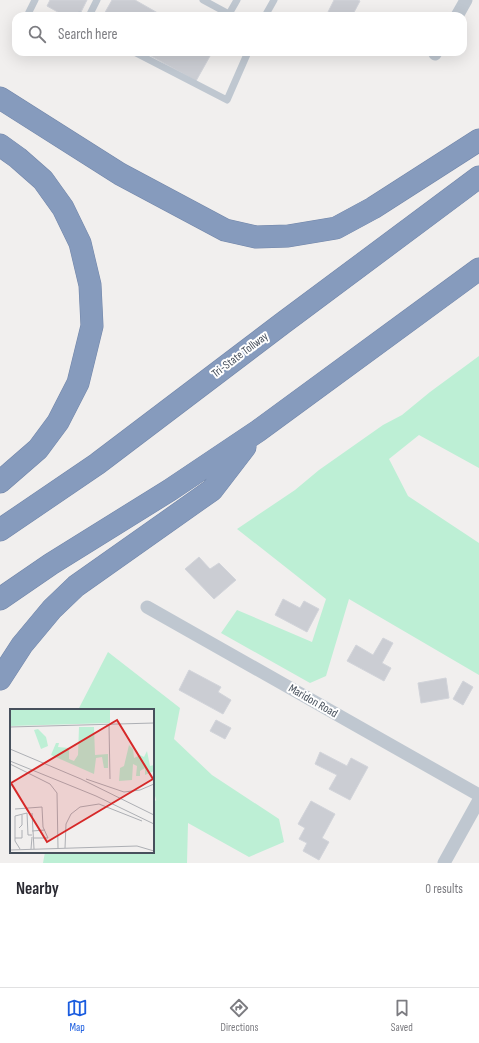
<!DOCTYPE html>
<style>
body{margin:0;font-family:"Sofia Sans Condensed",sans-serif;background:#f7f7f7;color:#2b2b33}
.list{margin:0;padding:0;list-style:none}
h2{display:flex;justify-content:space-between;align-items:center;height:52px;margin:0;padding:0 16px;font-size:17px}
h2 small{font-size:13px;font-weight:400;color:#7c7c81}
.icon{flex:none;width:22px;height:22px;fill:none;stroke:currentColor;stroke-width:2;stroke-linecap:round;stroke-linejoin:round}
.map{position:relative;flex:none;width:479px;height:863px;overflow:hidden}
.search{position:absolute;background:#fff;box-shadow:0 4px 16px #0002;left:12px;right:12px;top:12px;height:44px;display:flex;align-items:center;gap:10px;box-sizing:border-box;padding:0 14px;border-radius:12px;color:#7c7c81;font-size:15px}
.sheet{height:124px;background:#fff}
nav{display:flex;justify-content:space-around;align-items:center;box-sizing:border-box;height:56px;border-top:1px solid #e1e1e2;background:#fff;font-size:11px;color:#7c7c81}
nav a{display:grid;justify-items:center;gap:2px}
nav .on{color:#1a5cdf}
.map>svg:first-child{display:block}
.green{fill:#bdefd5}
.building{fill:#cbcdd3;stroke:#d2d4da}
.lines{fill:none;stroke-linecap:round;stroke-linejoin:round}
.highway-casing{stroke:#7286a9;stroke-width:23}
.lane{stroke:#bfc7d0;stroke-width:7}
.street{stroke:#bfc7d0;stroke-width:13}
.highway{stroke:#869bbd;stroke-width:22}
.labels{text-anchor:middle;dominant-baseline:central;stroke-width:4;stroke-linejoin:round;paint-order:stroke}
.street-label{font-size:12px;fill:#47505c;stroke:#fff}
.inset-road{fill:none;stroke:#adafb4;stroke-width:1}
.view{fill:#d62828;fill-opacity:0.15;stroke:#d62828;stroke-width:2}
.inset-edge{fill:none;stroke:#47505c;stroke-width:2}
</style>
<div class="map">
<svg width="479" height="863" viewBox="0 0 479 863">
<rect width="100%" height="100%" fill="#f1efee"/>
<!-- green -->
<path class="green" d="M479,356V468L419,435L389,459L408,496L479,543V675L349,599L326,676L310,683L221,633L237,610L312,642L326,599L237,529L295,490L319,470L383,425L402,415L430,392Z
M108,652L180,708L174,739L212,775L279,819L284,842L249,857L188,823L187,863H43L45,852H79L89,854V852H153V803L156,800L153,787V710H78Z"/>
<!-- building -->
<path class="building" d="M50,0H87L79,16H65L47,6Z
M112,0H135L163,16H103Z
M334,0H358L360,1L352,16H326Z
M144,52H205L210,56L196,81Z
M199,557L210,569L219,563L236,580L214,599L185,569Z
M283,599L300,608L304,601L319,609L307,632L275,615Z
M383,638L393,643L382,663L391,668L384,681L347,661L356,645L373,655Z
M189,670L221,687L218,692L231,700L223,714L179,690Z
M446,678L449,698L421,703L418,683Z
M463,681L473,687L463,705L453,699Z
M216,720L231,728L225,739L210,731Z
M320,752L347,766L351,758L368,767L350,800L329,789L337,775L315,764Z
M311,801L335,814L322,838L329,842L319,860L303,851L307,843L299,839L305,828L298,824Z"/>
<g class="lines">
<defs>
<path id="highway" d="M0,98L120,174L225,230L256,237L288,236L336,228L373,208L479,140
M0,145L18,158L43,180L63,208L80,243L90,285L92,326L78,383L58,422L38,449L0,482
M0,530L97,464L283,323L479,177
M0,599L51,564L170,490L258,431L479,269
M0,679L22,645L52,609L76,586L212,490L245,447"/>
</defs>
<!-- highway casing -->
<use href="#highway" class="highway-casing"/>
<!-- lane -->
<path class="lane" d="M203,0L229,14
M80,15L82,16
M27,16L35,0
M89,16L97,0
M233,16L229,14L237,0
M265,16L274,0
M134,52L227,100L248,52"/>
<!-- street -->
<path class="street" d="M457,16L466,0
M435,54L436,52
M147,607L479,795
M444,863L479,800"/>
<!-- highway -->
<use href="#highway" class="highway"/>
</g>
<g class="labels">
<!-- street labels -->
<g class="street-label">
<text transform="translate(240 355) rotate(-37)">Tri-State Tollway</text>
<text transform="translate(313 701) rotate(30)">Maridon Road</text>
</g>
</g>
<!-- overview -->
<g transform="translate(10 709)">
<rect width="144" height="144" fill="#f1efee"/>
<path d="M0,0H100V14L0,17ZM69,18H84L85,46L98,45V59H94L92,48L86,49L84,65L41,46L46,34H49L48,38L59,39V50L64,52L68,46ZM28,20L36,28L38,37L31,40L24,21ZM119,36L123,40L124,49L130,46L134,48L137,42L140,57L144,56V62L135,66V59L130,62V67H126L127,57L123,55L122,71L109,72L110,59L114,57Z" fill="#bdefd5"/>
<path class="inset-road" d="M99,16L100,70M0,18L144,14M0,40L71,70L144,106M0,52L86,87L144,115M0,55L40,75L47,84L48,139M76,70L114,83L130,81L144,75M5,100L32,98L33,118L38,129H24M22,104L24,140M9,119L12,116V106M22,122L35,121M5,129H12V121M55,139L56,115L61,105L70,98L89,95L132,112M10,140L5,132V107L17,104L18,126H22M21,140L22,128M0,141L127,137L144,142"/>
<path class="view" d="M107,11L143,70L37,133L1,74Z"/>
<rect width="144" height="144" class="inset-edge"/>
</g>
</svg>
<div class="search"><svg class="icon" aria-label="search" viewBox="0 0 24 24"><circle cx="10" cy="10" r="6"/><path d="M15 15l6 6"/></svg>Search here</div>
</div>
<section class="sheet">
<h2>Nearby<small>0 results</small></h2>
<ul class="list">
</ul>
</section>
<nav>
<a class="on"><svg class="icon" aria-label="map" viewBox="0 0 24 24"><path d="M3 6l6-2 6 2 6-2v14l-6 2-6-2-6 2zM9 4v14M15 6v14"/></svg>Map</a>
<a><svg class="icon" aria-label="directions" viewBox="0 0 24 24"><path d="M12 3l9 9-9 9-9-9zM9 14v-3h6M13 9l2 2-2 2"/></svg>Directions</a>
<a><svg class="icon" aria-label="saved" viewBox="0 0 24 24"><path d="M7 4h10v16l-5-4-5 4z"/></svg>Saved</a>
</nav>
